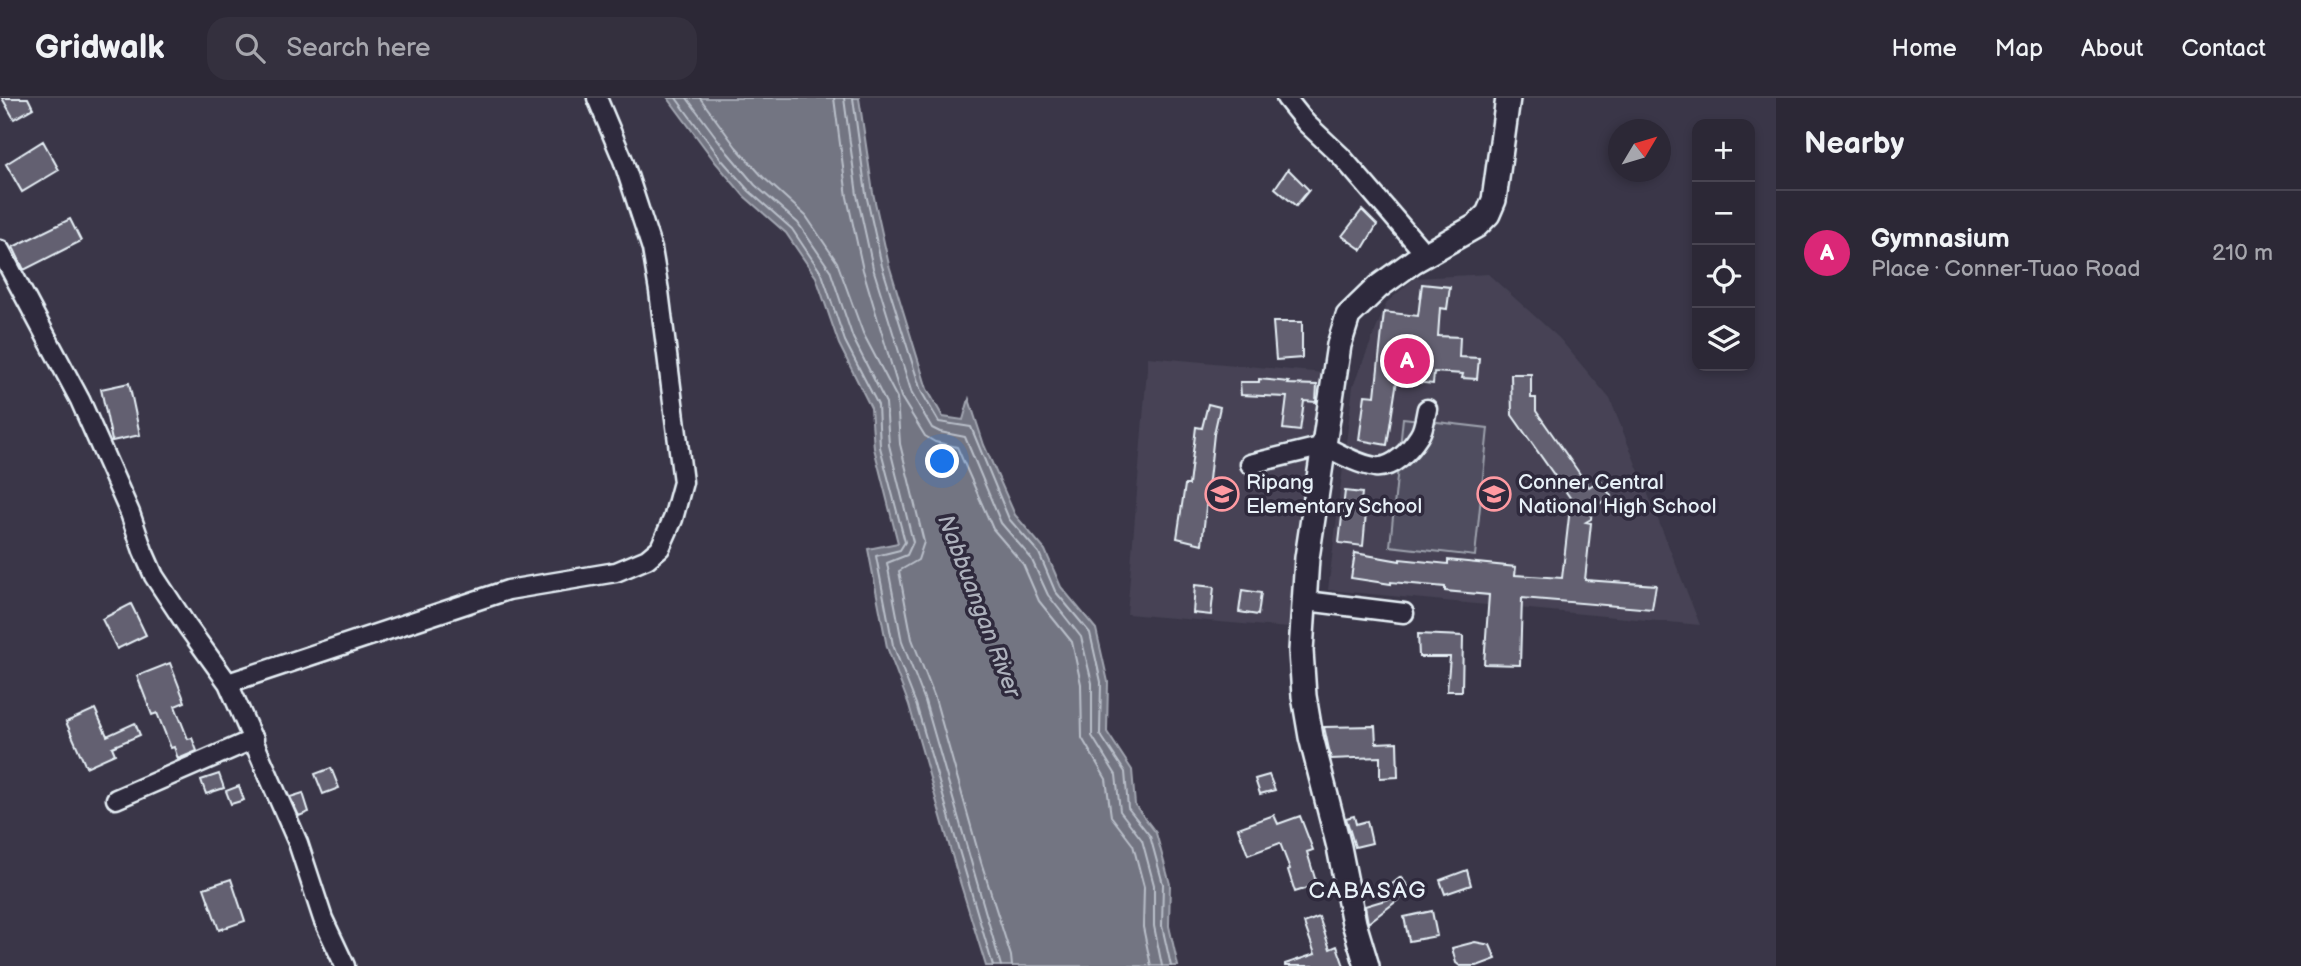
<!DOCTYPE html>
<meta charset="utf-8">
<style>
body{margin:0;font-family:"Balsamiq Sans",sans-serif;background:#34303e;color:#f1f3f6}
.controls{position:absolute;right:21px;top:21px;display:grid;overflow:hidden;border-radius:14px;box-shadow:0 4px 10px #0003}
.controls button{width:63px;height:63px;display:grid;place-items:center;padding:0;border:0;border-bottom:2px solid #484451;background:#2c2836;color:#f1f3f6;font:35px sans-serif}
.compass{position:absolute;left:1608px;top:21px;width:63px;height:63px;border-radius:50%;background:#2c2836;box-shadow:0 4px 10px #0003;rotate:52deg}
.you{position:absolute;left:943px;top:364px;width:24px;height:24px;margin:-18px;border:5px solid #fff;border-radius:50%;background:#1a73e8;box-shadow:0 0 0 10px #1a73e833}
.badge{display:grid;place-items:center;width:46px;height:46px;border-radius:50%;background:#db2777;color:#fff;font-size:23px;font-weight:700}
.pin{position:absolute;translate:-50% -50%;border:4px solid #fff;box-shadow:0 2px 7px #0006}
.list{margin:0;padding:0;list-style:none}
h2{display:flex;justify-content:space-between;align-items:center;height:91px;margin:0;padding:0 28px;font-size:30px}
h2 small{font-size:23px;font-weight:400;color:#a6a6ad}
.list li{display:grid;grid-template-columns:46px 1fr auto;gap:21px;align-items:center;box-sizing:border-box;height:126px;padding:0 28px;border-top:2px solid #484451}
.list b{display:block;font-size:26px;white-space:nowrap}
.list p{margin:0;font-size:23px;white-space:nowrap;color:#a6a6ad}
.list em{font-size:23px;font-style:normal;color:#a6a6ad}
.icon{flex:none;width:38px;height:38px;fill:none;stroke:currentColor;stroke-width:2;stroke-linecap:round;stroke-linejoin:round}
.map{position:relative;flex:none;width:1776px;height:868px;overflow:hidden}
header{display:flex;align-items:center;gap:42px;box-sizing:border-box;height:98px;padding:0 35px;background:#2c2836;border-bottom:2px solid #484451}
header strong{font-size:33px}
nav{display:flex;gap:38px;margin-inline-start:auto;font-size:24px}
.search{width:490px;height:63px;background:#34303e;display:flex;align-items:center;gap:18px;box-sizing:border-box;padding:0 24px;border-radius:21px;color:#a6a6ad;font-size:26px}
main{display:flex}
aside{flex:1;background:#2c2836}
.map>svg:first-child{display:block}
.built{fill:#464354}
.green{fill:#504e5f;stroke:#9ca0ac;stroke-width:2}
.water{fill:#737482;stroke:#a2a6b1;stroke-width:2}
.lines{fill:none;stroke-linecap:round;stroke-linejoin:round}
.shore{stroke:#b9bfc9;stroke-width:2}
.building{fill:#636171;stroke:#e8f1f8;stroke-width:2}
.minor-casing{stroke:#e8f1f8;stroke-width:23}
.major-casing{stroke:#e8f1f8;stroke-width:28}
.minor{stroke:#2f2a3d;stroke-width:18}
.major{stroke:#2f2a3d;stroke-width:23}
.labels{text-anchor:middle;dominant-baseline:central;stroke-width:7;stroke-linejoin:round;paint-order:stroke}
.poi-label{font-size:21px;fill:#e8f1f8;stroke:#2f2a3d;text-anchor:start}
.water-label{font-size:23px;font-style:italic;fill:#aeb2bd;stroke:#2f2a3d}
.neighbourhood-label{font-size:23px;letter-spacing:2px;fill:#e8f1f8;stroke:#2f2a3d}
</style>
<header>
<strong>Gridwalk</strong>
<div class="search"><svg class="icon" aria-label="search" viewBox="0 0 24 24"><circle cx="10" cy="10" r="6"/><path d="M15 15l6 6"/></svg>Search here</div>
<nav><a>Home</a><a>Map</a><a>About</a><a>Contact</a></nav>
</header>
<main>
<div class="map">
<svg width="1776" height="868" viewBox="0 0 1776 868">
<rect width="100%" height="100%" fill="#3a3648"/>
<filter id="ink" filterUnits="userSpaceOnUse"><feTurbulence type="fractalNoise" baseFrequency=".0143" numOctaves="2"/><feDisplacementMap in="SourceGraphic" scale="14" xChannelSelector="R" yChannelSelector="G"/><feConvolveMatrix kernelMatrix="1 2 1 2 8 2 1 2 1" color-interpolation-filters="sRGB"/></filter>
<g filter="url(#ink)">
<!-- built -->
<path class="built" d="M1488,176L1559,240L1610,301L1700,527L1328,492L1353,288L1387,204L1415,180Z
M1148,259L1324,275L1289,530L1127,516Z"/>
<!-- green -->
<path class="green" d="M1403,320L1488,330L1475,458L1390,448Z"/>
<!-- water -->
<path class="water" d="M668,0H859L873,95L889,167L927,291L943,319L963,322L969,301L984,347L1015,417L1045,452L1061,489L1096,531L1108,584L1107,634L1132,672L1135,707L1156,735L1170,786L1169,828L1178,868H986L956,771L909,607L887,549L868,451L898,445L874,350L871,310L839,246L816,179L786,135L744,98L716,65Z"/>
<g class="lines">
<!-- shore -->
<path class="shore" d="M676,0L721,61L749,93L792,131L822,176L845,243L878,307L880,349L905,444L900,452L876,458L893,547L916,606L993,868
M687,0L728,55L755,87L798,125L830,172L853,240L886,305L889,347L913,444L907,457L887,465L902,544L925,603L1001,868
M700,0L736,49L763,79L806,118L837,164L863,235L897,300L900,346L924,444L918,462L899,473L912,541L935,600L981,764L1011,858L1012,868
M834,0L847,99L863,172L901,299L925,338L935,344L957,349L993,431L1023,466L1039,503L1072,544L1081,586L1082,640L1106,681L1111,718L1133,747L1144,789L1143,829L1151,868
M844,0L857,97L873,170L912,296L932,330L940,334L965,339L1001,425L1031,460L1048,497L1081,539L1092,585V638L1116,677L1120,713L1142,742L1154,787V828L1162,868
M853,0L866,96L882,168L921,293L939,324L971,329L1009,421L1039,455L1055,493L1090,535L1101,584L1100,636L1125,674L1128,710L1150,738L1163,786L1162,828L1171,868"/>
</g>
<!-- building -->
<path class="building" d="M2,0H28L33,10L14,21Z
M43,43L59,72L22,94L6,66Z
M1288,71L1309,92L1296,108L1275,90Z
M1362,112L1377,127L1362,152L1342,138Z
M70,121L81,143L24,172L13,149Z
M1422,186L1450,189L1447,211L1440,210L1438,238L1460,239L1459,259L1479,260L1477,281L1462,280L1463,276L1434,274L1433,286L1397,282L1387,347L1359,342L1365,297L1375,298L1384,214L1418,218Z
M1273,224H1302V260L1276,262Z
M1511,276H1531V300H1536V313L1589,389L1600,382L1611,398L1592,411L1591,421L1586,424L1591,425L1585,482L1656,487L1652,511L1522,500L1520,567L1484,566L1489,497L1445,493V489L1391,484V486L1351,480L1355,455L1400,463V461L1448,466V462L1516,469L1515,477L1562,480L1571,401L1512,317Z
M1259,281L1289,284L1288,286L1317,287L1316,304L1304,303L1300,333L1283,331L1287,299L1241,297L1240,284H1259Z
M129,285L140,337L112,343L101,291Z
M1208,306L1220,309L1214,336L1202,446L1177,440L1185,387H1189L1196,329L1202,330Z
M1345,393L1362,395L1361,403L1367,404L1363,448L1339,445Z
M1195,487L1214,489L1211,517L1193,515Z
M1242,492L1261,495L1258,517L1239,514Z
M131,506L146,537L117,551L102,521Z
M1418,536L1463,538L1462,593H1447L1450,559H1419Z
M170,565L185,604L175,608L188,641L192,640L197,653L178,661L174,649L171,650L157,615L152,617L137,578Z
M95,611L107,638L135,625L140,637L112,649L115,656L86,669L66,624Z
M1375,628L1376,645L1397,644L1398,679L1380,680V659L1331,661L1324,629Z
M331,670L339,690L323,696L315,676Z
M219,676L224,690L206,696L201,682Z
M1269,677L1275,692L1260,696L1255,681Z
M239,688L244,702L231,706L226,693Z
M303,695L309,714L299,718L290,699Z
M1274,717L1278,726L1300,718L1313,752L1307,754L1317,787L1295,794L1288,772L1290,771L1280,745L1248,757L1238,730Z
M1354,718L1356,726L1367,723L1372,745L1355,749L1346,720Z
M1467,772L1471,787L1445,796L1440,782Z
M1401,779L1411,792L1368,825L1365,808L1399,798L1391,787Z
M231,781L245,823L219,832L204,790Z
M1432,813L1437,838L1409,843L1404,819Z
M1319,819L1330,851L1337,848L1344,868H1285V866L1315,856L1304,825Z
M1475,844L1490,847L1496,861L1477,868H1460L1456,865L1452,850Z"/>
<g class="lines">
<defs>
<path id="minor" d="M1286,0L1306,25L1341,58L1426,157
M0,152L80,302L130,415L143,453L154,478L187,528L228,585L298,745L323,821L345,868
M1250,366L1324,348C1340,356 1357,366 1375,369C1393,371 1410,352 1419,338C1424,331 1425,320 1427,311
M1306,503L1404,515
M228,585L508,492L616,474L647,461L660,450L673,421L683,384L659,193L652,151L623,62L597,0
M116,701L254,641"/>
<path id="major" d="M1367,868L1354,825L1339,749L1311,639L1304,598L1301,553L1307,460L1339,247L1348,218L1378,189L1414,163L1476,128L1488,116L1494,102L1508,0"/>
</defs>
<!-- minor casing -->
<use href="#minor" class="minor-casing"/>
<!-- major casing -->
<use href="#major" class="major-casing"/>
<!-- minor -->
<use href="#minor" class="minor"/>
<!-- major -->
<use href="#major" class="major"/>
</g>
</g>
<!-- icons -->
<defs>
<symbol id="school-ring" viewBox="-11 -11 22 22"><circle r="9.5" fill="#2f2a3d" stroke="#ff9aa2" stroke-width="1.5"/><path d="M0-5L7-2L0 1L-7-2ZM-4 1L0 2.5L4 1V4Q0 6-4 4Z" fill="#ff9aa2"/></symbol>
</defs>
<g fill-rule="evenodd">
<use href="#school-ring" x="1203" y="377" width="38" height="38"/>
<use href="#school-ring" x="1475" y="377" width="38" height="38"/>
</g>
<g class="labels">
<!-- poi labels -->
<g class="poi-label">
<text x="1246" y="384">Ripang<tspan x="1246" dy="24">Elementary School</tspan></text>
<text x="1518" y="384">Conner Central<tspan x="1518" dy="24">National High School</tspan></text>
</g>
<!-- water labels -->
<g class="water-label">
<text transform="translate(979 508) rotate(69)">Nabbuangan River</text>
</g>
<!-- neighbourhood labels -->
<g class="neighbourhood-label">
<text x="1368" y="793">CABASAG</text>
</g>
</g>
</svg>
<div class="controls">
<button>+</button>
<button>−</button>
<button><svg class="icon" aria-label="locate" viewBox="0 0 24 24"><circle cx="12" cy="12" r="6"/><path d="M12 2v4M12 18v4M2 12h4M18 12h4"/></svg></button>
<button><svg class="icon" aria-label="layers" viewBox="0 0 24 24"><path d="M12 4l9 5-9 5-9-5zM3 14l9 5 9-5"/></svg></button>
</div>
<svg class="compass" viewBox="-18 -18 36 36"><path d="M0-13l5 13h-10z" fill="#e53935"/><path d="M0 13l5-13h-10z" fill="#a6a6ad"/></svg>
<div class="you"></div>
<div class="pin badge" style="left:1407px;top:263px">A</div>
</div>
<aside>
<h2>Nearby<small></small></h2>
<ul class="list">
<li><span class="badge">A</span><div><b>Gymnasium</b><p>Place · Conner-Tuao Road</p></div><em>210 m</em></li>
</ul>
</aside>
</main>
